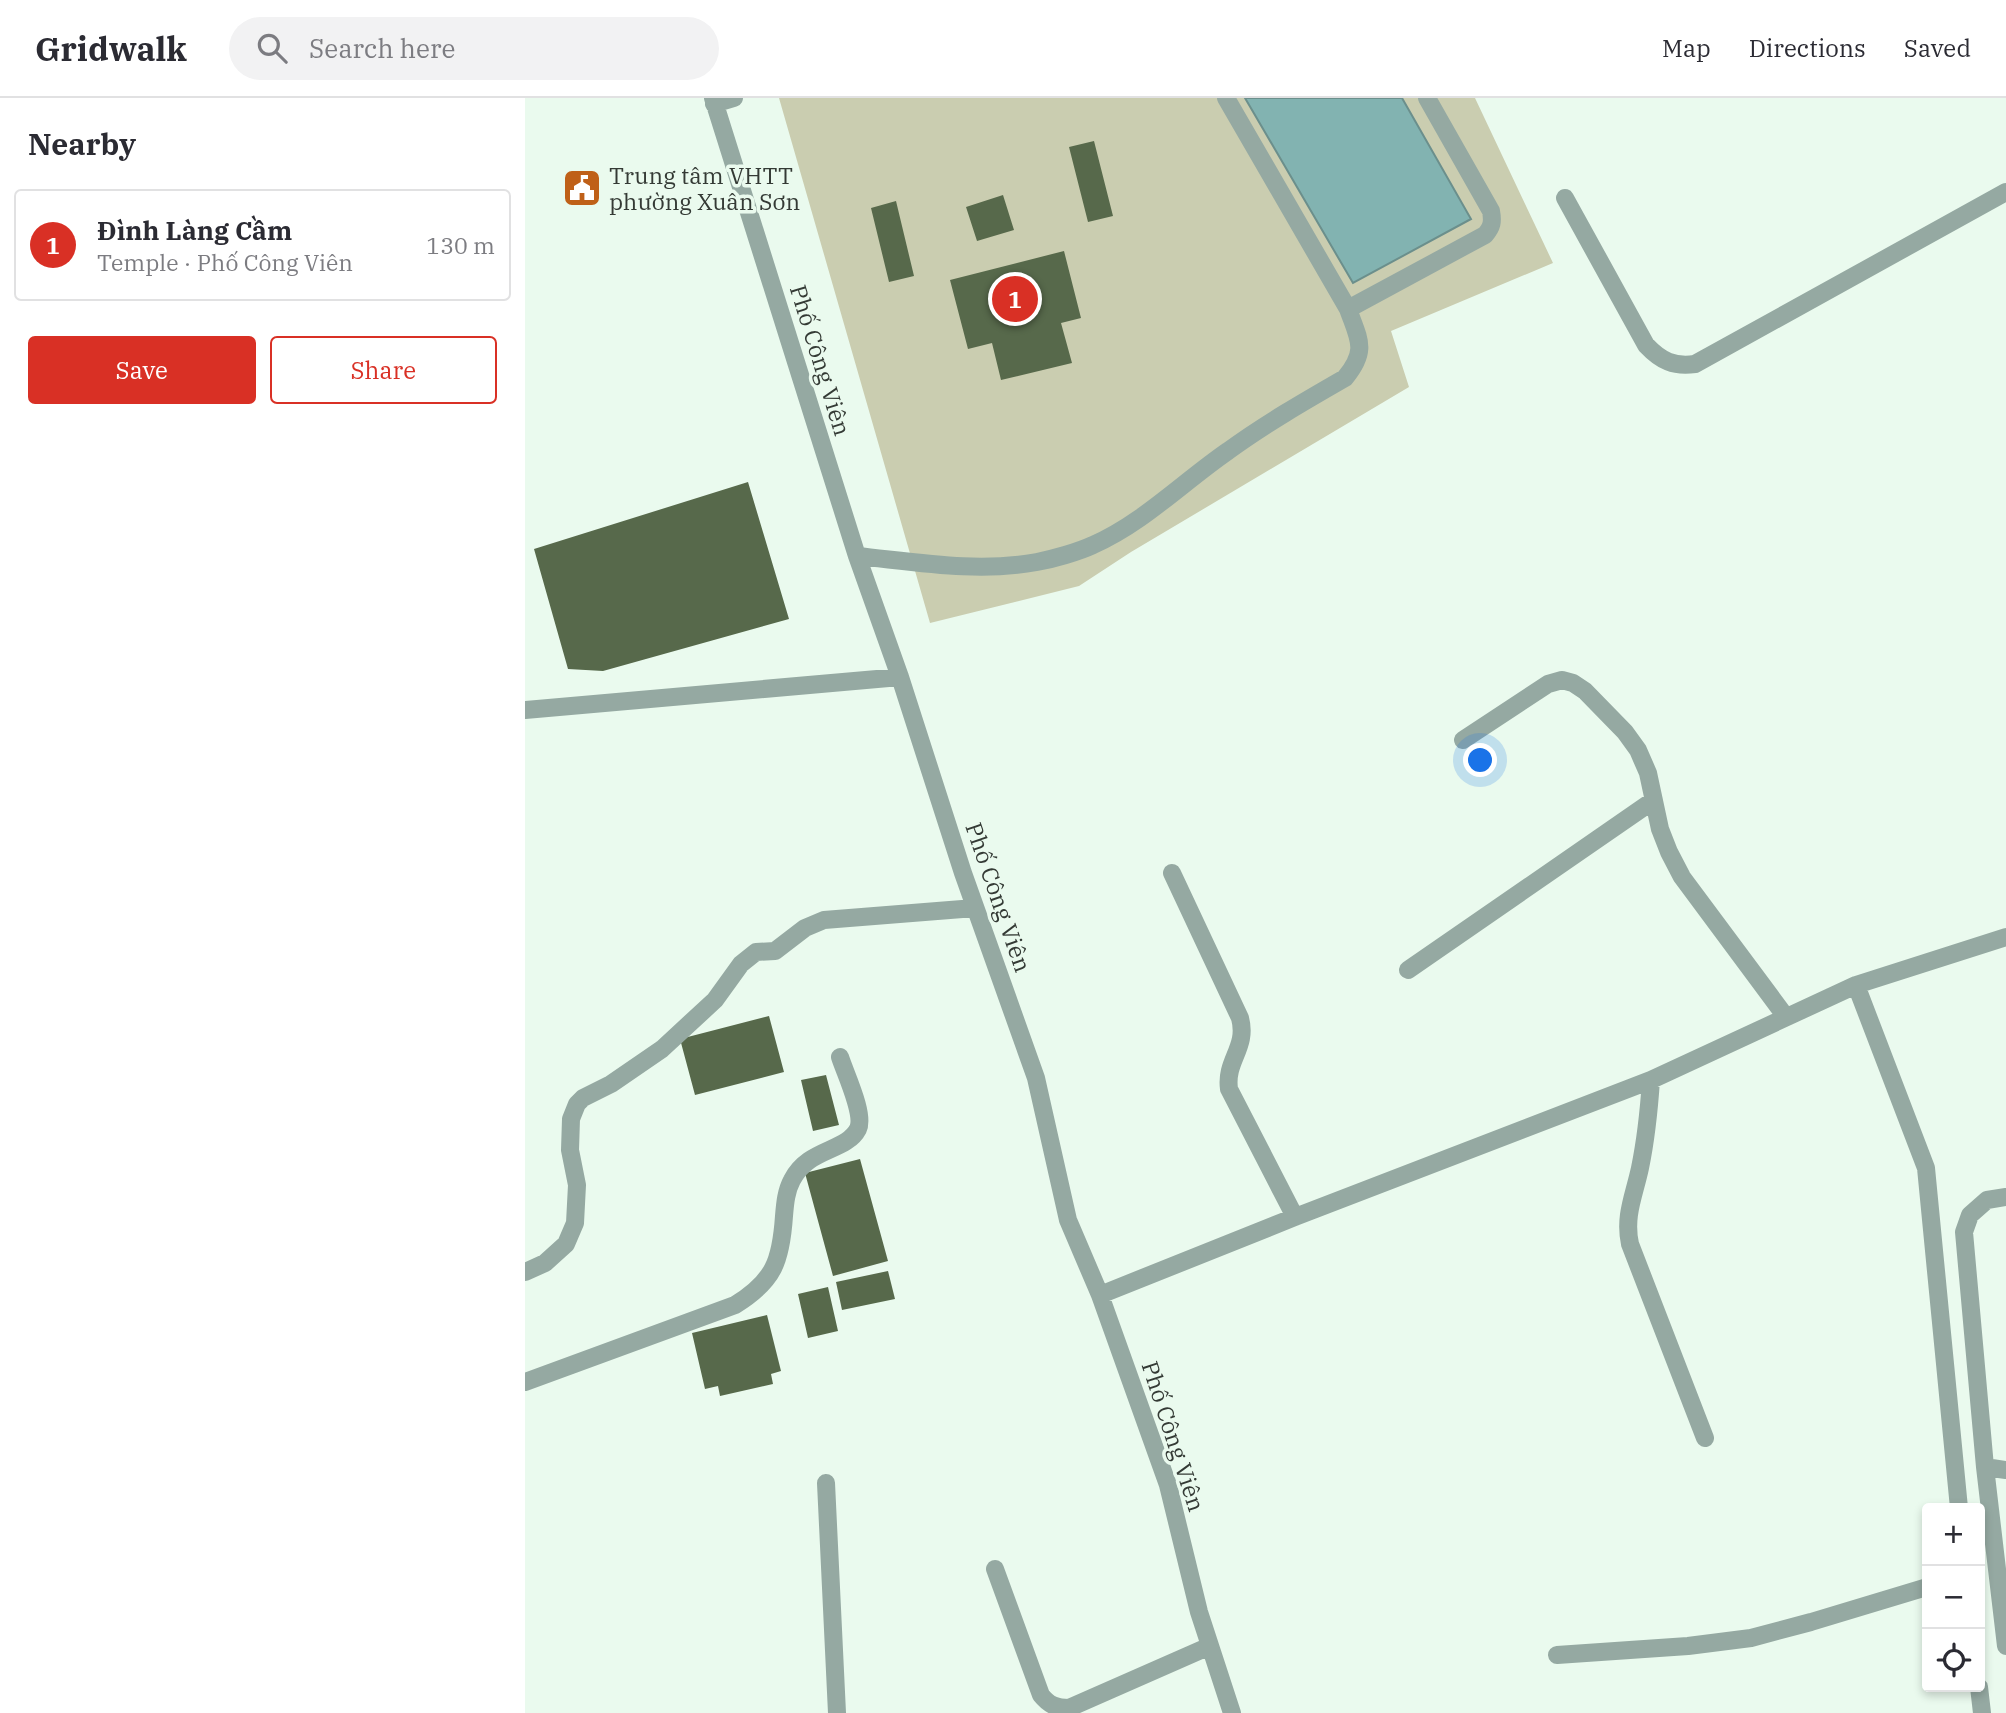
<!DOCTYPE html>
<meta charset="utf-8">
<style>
body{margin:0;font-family:"IBM Plex Serif",serif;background:#f2f2f3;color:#2b2b33}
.controls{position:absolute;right:21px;bottom:21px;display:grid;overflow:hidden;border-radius:7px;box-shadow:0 4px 10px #0003}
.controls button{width:63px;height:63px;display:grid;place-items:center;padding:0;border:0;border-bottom:2px solid #e1e1e2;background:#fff;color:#2b2b33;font:35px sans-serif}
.you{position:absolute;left:956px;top:663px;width:24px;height:24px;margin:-18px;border:5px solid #fff;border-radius:50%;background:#1a73e8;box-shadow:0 0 0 10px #1a73e833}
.badge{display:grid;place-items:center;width:46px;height:46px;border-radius:50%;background:#d93025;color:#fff;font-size:23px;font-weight:700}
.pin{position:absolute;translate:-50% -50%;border:4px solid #fff;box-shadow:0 2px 7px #0006}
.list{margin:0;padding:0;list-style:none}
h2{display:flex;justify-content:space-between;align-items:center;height:91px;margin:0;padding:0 28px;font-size:30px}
h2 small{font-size:23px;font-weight:400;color:#7c7c81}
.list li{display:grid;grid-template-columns:46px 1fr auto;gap:21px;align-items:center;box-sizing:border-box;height:112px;margin:0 14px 14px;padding:0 14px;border:2px solid #e1e1e2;border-radius:7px}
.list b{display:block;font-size:26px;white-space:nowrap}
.list p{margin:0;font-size:23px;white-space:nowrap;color:#7c7c81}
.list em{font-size:23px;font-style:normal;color:#7c7c81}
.actions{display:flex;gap:14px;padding:21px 28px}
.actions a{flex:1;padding:16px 0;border:2px solid #d93025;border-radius:7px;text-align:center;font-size:24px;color:#d93025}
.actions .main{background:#d93025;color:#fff}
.icon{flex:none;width:38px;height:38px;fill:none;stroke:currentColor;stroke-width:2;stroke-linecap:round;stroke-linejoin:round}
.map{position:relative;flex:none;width:1481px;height:1615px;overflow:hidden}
header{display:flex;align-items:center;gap:42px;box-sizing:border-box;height:98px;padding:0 35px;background:#fff;border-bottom:2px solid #e1e1e2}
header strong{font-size:33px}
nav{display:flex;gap:38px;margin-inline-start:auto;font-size:24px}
.search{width:490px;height:63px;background:#f2f2f3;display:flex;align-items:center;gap:18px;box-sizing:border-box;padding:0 24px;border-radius:38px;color:#7c7c81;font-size:26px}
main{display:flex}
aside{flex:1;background:#fff}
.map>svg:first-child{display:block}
.green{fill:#cacdb0}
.water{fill:#82b3b1;stroke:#6b8f8c;stroke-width:2}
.building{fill:#57694b}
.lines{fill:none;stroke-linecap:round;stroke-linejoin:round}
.minor{stroke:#95a9a2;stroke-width:18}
.labels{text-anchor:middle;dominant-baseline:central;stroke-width:7;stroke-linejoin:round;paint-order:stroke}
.poi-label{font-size:23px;fill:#343a35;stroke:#eafaee;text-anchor:start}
.street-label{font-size:23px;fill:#343a35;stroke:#eafaee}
</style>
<header>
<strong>Gridwalk</strong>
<div class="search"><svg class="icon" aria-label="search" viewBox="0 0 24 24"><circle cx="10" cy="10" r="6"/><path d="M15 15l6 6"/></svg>Search here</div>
<nav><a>Map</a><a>Directions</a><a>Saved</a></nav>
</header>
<main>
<aside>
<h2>Nearby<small></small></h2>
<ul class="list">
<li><span class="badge">1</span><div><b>Đình Làng Cầm</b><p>Temple · Phố Công Viên</p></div><em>130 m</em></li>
</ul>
<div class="actions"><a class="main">Save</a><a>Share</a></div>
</aside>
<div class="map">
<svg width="1481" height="1615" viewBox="0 0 1481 1615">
<rect width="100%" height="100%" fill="#eafaee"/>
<!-- green -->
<path class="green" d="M254,0H950L1028,165L866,233L884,289L606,454L554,488L405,525Z"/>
<!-- water -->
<path class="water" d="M720,0H877L946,121L828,185Z"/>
<!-- building -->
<path class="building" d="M569,43L588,118L563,124L544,49Z
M478,97L489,132L452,143L441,109Z
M371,103L389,178L364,184L346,110Z
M539,153L556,220L536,225L547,265L476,282L467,245L443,251L425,182Z
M223,384L264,521L78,573L43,571L9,451Z
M244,918L259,974L170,997L155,941Z
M301,977L314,1027L288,1033L276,982Z
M335,1061L363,1163L308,1178L280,1075Z
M363,1173L370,1201L317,1212L311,1184Z
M303,1189L313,1233L283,1240L273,1196Z
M242,1217L256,1273L246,1276L248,1286L195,1298L193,1288L180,1291L167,1235Z"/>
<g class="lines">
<!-- minor -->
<path class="minor" d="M188,0L332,458L375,579L438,775L511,980L543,1122L575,1197L643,1387L674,1514L707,1615
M189,6L209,0
M1040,100L1121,247C1136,263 1149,269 1170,266L1481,94
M823,211L960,137C967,129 968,124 966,113L902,0
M332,458C391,464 453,475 512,464C528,461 553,454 568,447C618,425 658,384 703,353C740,326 780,303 820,280C843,252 834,242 823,211L701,0
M0,612L375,579
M938,642L1023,586L1037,582L1048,585L1060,593L1100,634L1113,652L1123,675L1135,731L1144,754L1157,779L1261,919
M647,775L715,920C723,950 700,962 704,991L770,1119
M883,872L1129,702
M1331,887L1401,1070L1434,1410
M1126,982C1124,1012 1121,1041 1115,1070C1109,1098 1099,1118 1105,1146L1180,1340
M1481,1099L1462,1102L1445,1117L1439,1134L1460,1369L1481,1548
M0,1174L20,1165L41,1146L50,1125L52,1087L45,1052L46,1021L52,1006L58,1000L86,986L137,951L190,902L216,866L231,854L250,853L280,830L299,822L450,810
M575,1197L770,1119L1126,982L1331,887L1481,839
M0,1284L210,1207C249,1183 256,1163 259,1118C260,1106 261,1093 267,1082C283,1050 321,1054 333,1031C340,1016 320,975 315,959
M1460,1369L1481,1372
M301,1385L312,1615
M470,1471L516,1597C524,1607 531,1610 544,1610L685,1548
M1032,1557L1163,1548L1226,1540L1286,1524L1402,1489
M1454,1589L1457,1615"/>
</g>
<!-- icons -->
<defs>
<symbol id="civic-square" viewBox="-11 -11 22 22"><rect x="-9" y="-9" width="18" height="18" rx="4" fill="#bf6018" stroke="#eafaee"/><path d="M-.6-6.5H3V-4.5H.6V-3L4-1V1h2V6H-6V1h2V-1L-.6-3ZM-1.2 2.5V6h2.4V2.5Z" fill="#fff"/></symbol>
</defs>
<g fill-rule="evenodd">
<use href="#civic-square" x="35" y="68" width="44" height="44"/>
</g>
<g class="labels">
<!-- poi labels -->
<g class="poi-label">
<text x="84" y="77">Trung tâm VHTT<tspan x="84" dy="26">phường Xuân Sơn</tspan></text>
</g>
<!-- street labels -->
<g class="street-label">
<text transform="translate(296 262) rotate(73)">Phố Công Viên</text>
<text transform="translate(474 799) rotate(71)">Phố Công Viên</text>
<text transform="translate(649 1338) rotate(72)">Phố Công Viên</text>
</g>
</g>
</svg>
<div class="controls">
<button>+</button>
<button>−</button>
<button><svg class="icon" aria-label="locate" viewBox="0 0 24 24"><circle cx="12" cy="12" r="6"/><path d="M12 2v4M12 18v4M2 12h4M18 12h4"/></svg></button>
</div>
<div class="you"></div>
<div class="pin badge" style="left:490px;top:201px">1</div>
</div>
</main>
